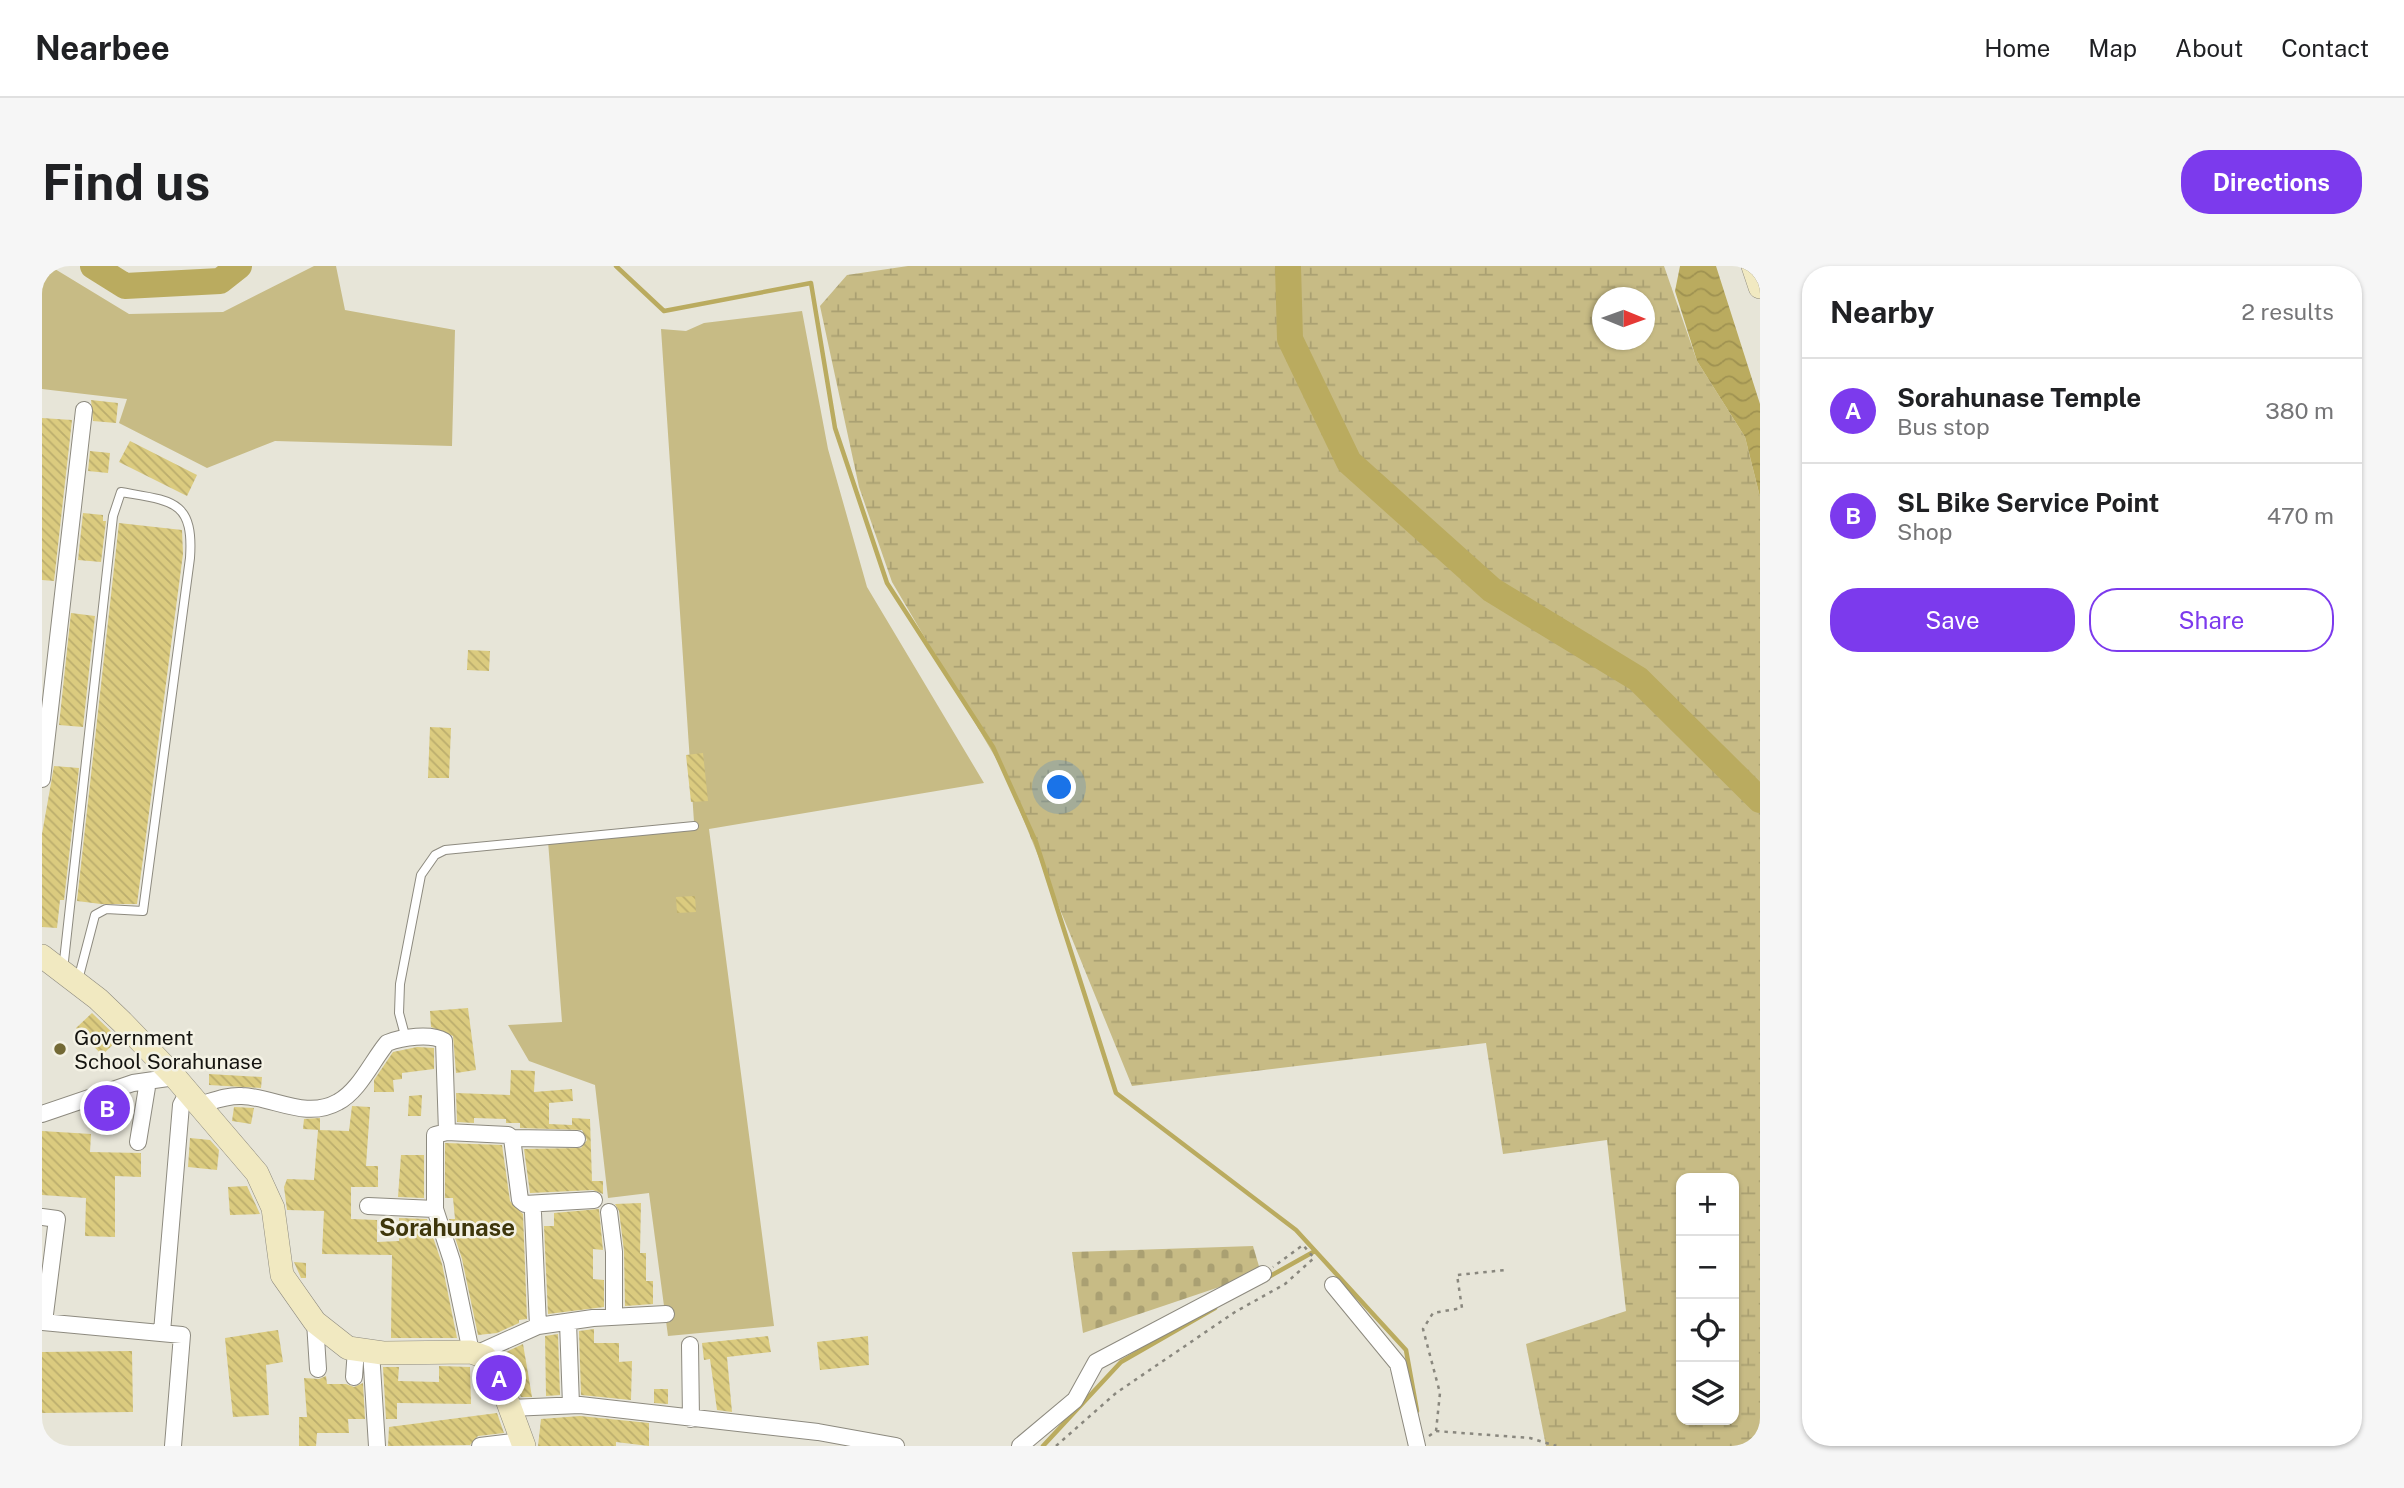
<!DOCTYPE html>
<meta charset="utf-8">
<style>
body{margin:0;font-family:"Public Sans",sans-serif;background:#f6f6f6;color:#202124}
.controls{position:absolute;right:21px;bottom:21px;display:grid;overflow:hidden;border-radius:14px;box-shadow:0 2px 5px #0004}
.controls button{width:63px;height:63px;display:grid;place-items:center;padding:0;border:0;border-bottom:2px solid #e0e0e0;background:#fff;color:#202124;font:35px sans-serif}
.compass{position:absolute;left:1550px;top:21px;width:63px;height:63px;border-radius:50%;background:#fff;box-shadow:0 2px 5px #0004;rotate:91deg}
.you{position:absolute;left:1018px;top:522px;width:24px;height:24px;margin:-18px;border:5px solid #fff;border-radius:50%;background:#1a73e8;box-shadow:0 0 0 10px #1a73e833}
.badge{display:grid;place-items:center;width:46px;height:46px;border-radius:50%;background:#7c3aed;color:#fff;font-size:23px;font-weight:700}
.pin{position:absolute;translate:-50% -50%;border:4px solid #fff;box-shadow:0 2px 7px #0006}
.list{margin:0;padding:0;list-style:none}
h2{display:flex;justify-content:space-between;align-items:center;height:91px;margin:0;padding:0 28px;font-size:30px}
h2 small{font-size:23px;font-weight:400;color:#757577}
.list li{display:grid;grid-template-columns:46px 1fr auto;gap:21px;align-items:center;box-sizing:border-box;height:105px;padding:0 28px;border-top:2px solid #e0e0e0}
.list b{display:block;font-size:26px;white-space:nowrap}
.list p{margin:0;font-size:23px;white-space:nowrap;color:#757577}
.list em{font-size:23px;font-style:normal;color:#757577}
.actions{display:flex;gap:14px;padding:21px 28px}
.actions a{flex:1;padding:16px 0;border:2px solid #7c3aed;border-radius:28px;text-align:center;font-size:24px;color:#7c3aed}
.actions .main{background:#7c3aed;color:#fff}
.icon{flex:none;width:38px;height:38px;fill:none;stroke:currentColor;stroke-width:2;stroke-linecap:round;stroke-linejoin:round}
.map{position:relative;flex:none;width:1718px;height:1180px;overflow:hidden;border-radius:28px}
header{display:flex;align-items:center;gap:42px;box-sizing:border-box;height:98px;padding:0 35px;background:#fff;border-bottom:2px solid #e0e0e0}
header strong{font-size:33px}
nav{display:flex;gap:38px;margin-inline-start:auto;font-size:24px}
.intro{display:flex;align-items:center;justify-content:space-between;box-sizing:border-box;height:168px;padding:0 42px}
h1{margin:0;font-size:49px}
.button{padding:18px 32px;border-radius:28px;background:#7c3aed;color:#fff;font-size:24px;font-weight:700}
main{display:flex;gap:42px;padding:0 42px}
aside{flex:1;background:#fff;border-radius:28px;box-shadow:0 2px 5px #0004}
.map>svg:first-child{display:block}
.grass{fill:#c7bb85}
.wetland{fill:url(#wetland-marsh);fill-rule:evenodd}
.cemetery{fill:url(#cemetery-stones)}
.water{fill:url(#water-waves)}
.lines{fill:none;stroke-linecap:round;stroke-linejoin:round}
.stream{stroke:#baab5f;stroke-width:4.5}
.river{stroke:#baab5f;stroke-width:26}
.building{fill:url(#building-back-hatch)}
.lane-casing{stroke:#8d8a7f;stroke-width:10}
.street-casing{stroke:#8d8a7f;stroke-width:18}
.secondary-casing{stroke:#8d8a7f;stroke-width:24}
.path{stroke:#89877e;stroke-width:2.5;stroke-dasharray:3.5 5;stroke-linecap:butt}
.lane{stroke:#fff;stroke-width:8}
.street{stroke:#fff;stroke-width:16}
.secondary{stroke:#f1e9c1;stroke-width:23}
.poi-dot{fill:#736935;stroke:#f4f2e5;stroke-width:2.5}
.labels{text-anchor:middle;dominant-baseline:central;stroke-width:5;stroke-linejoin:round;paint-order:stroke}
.poi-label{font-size:21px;fill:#14130f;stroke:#f4f2e5;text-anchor:start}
.quarter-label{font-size:24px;font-weight:bold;fill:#3e360b;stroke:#f4f2e5}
</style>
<header>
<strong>Nearbee</strong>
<nav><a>Home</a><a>Map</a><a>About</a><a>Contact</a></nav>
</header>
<div class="intro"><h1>Find us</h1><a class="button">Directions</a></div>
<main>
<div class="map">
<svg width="1718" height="1180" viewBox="0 0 1718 1180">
<defs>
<pattern id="wetland-marsh" width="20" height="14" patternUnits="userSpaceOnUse" patternTransform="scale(1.75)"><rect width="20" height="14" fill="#c7bb85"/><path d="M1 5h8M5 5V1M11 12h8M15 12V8" fill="none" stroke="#aaa072"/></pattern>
<pattern id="cemetery-stones" width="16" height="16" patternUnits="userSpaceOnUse" patternTransform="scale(1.75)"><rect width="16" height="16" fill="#c7bb85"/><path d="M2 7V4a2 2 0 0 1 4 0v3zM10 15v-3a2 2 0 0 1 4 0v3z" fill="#aaa072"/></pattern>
<pattern id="water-waves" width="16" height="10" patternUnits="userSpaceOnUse" patternTransform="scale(1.75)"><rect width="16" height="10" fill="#baab5f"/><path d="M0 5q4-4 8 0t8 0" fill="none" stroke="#9f9251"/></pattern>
<pattern id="building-back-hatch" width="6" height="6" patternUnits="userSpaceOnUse" patternTransform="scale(1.75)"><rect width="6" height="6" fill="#dbcb7f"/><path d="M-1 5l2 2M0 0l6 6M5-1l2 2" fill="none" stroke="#bbad6d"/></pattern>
</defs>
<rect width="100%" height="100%" fill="#e7e5d8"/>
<!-- grass -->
<path class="grass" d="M0,0H8L87,48L181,46L272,0H294L303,44L413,64L410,180L233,175L165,202L77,157L85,133L0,123Z
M760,45L786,183L825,321L942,517L667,563L732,1060L626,1070L607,927L566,932L553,819L487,795L466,759L520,756L506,575L652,556L619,63L644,65L662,57Z"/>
<!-- wetland -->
<path class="wetland" d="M866,0H1622L1655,95L1703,171L1718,231V1180H1504L1484,1078L1584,1045L1565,874L1461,888L1444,777L1090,820L962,506L850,316L817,221L778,40L805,9ZM1560,32H1602V74H1560ZM1639,912H1692V1154H1639Z"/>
<!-- cemetery -->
<path class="cemetery" d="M1211,980L1219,1007L1041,1067L1030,986Z"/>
<!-- water -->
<path class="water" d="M1638,0H1674L1718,138V231L1703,171L1655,95L1633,25Z"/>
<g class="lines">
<!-- stream -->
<path class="stream" d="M574,0L622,45L769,17L793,162L845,317L951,481L994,576L1074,827L1254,964L1364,1084L1375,1145
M1223,1013L1273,985
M1001,1180L1079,1096L1173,1042"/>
<!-- river -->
<path class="river" d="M51,0L83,20L178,15L197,0
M1246,0L1248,73L1307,196L1450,324L1596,413L1718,534"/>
</g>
<!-- building -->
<path class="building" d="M49,134L76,137L74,157L51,155Z
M0,152L30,154L12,315L0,314Z
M88,175L155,209L145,230L77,196Z
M48,185L68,187L66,207L46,205Z
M41,247L61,249V255H64L59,296L36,294Z
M77,257L140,264L141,288L95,638H59L35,635Z
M29,347L53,350L41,461L17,459Z
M426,384L448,385L447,405L425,404Z
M388,461L409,462L407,512H386Z
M661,487L666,535L649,536L644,489Z
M12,500L37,502L22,634H18L15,662L0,661V568Z
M653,630L654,646L635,647L634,631Z
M426,742L434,804L414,807L411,770L389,761L388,745Z
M50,747L77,773L60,789L34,762Z
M375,781L392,782V803L360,807V813L351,814L352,826H332V814L351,786Z
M469,804L493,805L492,826L530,823L531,835L507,837V858L530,859V852L548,853L550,915H561V928L551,924L488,927L482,883L539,882L545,874L540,864L478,862V857H464V853L432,852V857L415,856L414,827L468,829Z
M167,808L220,811L219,822L167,819Z
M380,829L379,850H366L367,830Z
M85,830L90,846L62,855L57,840Z
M310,840L328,841L324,900H336V921H309V953L335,954V976L357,975V952L385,953L400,998L415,1072H349L350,989L280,988L282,945L245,944L242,921L245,913L272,914L276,864L307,865Z
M192,841L212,842L209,858L190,855Z
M278,852V864L261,863L262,853Z
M0,865L49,868L48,886L99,887V911L73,910V971L43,970L44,932L0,929Z
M148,872L168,874L177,884L175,904L146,901Z
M403,877L460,879L468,935L481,948L485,1053L477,1054V1057L455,1067L436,1069L420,993L407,953H413L411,932H403Z
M359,889H382V932L356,931Z
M205,920L218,948L188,949L186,921Z
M599,937L598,987H604V1015H611V1038L583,1040L582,985L577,945L573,938Z
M557,943L561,984L551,983V1013L562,1014V1041L506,1048L502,960H512V947Z
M252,996L264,997V1012H259Z
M552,1063V1077H577V1096L590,1095L589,1134L539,1129L537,1065Z
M236,1064L241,1096L224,1099L227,1149L191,1151L183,1072Z
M516,1068L518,1129L504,1130L503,1070Z
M726,1070L729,1086L685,1091L690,1146L675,1144L668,1093L662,1094L660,1077Z
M826,1070L827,1099L778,1104L775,1076Z
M481,1078L490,1131H479L462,1094V1087Z
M90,1085L91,1146L0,1147V1086Z
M397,1100L428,1101L429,1138L355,1137V1153H344L341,1101H357L356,1115L397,1116Z
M284,1110L285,1118H304L312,1121L321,1117L323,1153H306L307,1167H275L274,1180H257V1151H265L262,1112L277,1113Z
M612,1123H626V1138L612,1137Z
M455,1147L462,1167L436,1170L428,1179L346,1180L347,1161Z
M538,1150L607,1157V1180L574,1176V1180H496L499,1153Z"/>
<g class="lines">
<defs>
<path id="lane" d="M21,704L71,250L79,226C130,235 152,234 148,292L101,645L64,643L53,649L36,714
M364,773L357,747L358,718L379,609L393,589L403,584L652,560"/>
<path id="street" d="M0,513L42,144
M157,839C171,835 185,829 200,830C232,831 264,854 296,836C317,825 330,795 345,777C360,771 389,767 402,775L405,866
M0,848L91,817L133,811
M470,872L535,873
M96,876L106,815
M326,940L393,943
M567,946L572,986V1051
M491,947L496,1060
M0,951L15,953L2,1056
M1291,1019L1356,1098L1375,1180
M0,1056L140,1069L131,1180
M273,1056L276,1103
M526,1056L529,1139
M120,1066L139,839L146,826
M648,1079L649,1153
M329,1085L335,1180
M429,1086L410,995L393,943V869L405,866L466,869L470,872L478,934L483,938L552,934
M436,1087L496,1060L551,1052L624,1048
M312,1111L314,1083
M468,1142L538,1139L776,1166L854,1180
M438,1180L480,1175
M978,1180L1033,1134L1054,1096L1221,1008"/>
<path id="secondary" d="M1711,0L1718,21
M0,690L56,733L80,756L133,811L215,907L231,942L240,1009L273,1056L306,1082L341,1087L429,1086L443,1091L457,1112L482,1180"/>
</defs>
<!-- lane casing -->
<use href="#lane" class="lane-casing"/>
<!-- street casing -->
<use href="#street" class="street-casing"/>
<!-- secondary casing -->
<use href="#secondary" class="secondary-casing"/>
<!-- path -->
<path class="path" d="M1394,1165L1398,1127L1381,1063L1391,1047L1420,1042L1415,1009L1463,1004
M1387,1170L1394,1165L1488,1172L1514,1180
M1014,1180L1074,1127L1193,1046L1243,1018L1272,992L1261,979L1231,1001"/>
<!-- lane -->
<use href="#lane" class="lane"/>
<!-- street -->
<use href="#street" class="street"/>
<!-- secondary -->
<use href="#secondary" class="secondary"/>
</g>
<!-- markers -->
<circle class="poi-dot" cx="18" cy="783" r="7"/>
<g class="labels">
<!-- poi labels -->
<g class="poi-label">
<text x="32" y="771">Government<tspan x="32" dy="24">School Sorahunase</tspan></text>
</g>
<!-- quarter labels -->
<g class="quarter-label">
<text x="405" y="961">Sorahunase</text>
</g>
</g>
</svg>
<div class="controls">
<button>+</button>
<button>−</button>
<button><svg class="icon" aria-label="locate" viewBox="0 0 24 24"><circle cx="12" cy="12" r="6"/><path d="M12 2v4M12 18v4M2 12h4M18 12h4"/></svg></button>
<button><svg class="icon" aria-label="layers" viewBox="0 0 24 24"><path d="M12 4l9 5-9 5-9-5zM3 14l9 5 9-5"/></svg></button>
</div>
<svg class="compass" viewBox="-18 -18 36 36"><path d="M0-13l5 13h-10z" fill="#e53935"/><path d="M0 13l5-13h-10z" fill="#757577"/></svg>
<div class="you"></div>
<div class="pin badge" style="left:457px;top:1112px">A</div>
<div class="pin badge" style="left:65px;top:842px">B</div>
</div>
<aside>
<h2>Nearby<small>2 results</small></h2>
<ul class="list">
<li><span class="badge">A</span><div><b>Sorahunase Temple</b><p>Bus stop</p></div><em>380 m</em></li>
<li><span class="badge">B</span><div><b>SL Bike Service Point</b><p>Shop</p></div><em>470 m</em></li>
</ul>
<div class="actions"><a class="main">Save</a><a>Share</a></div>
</aside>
</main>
